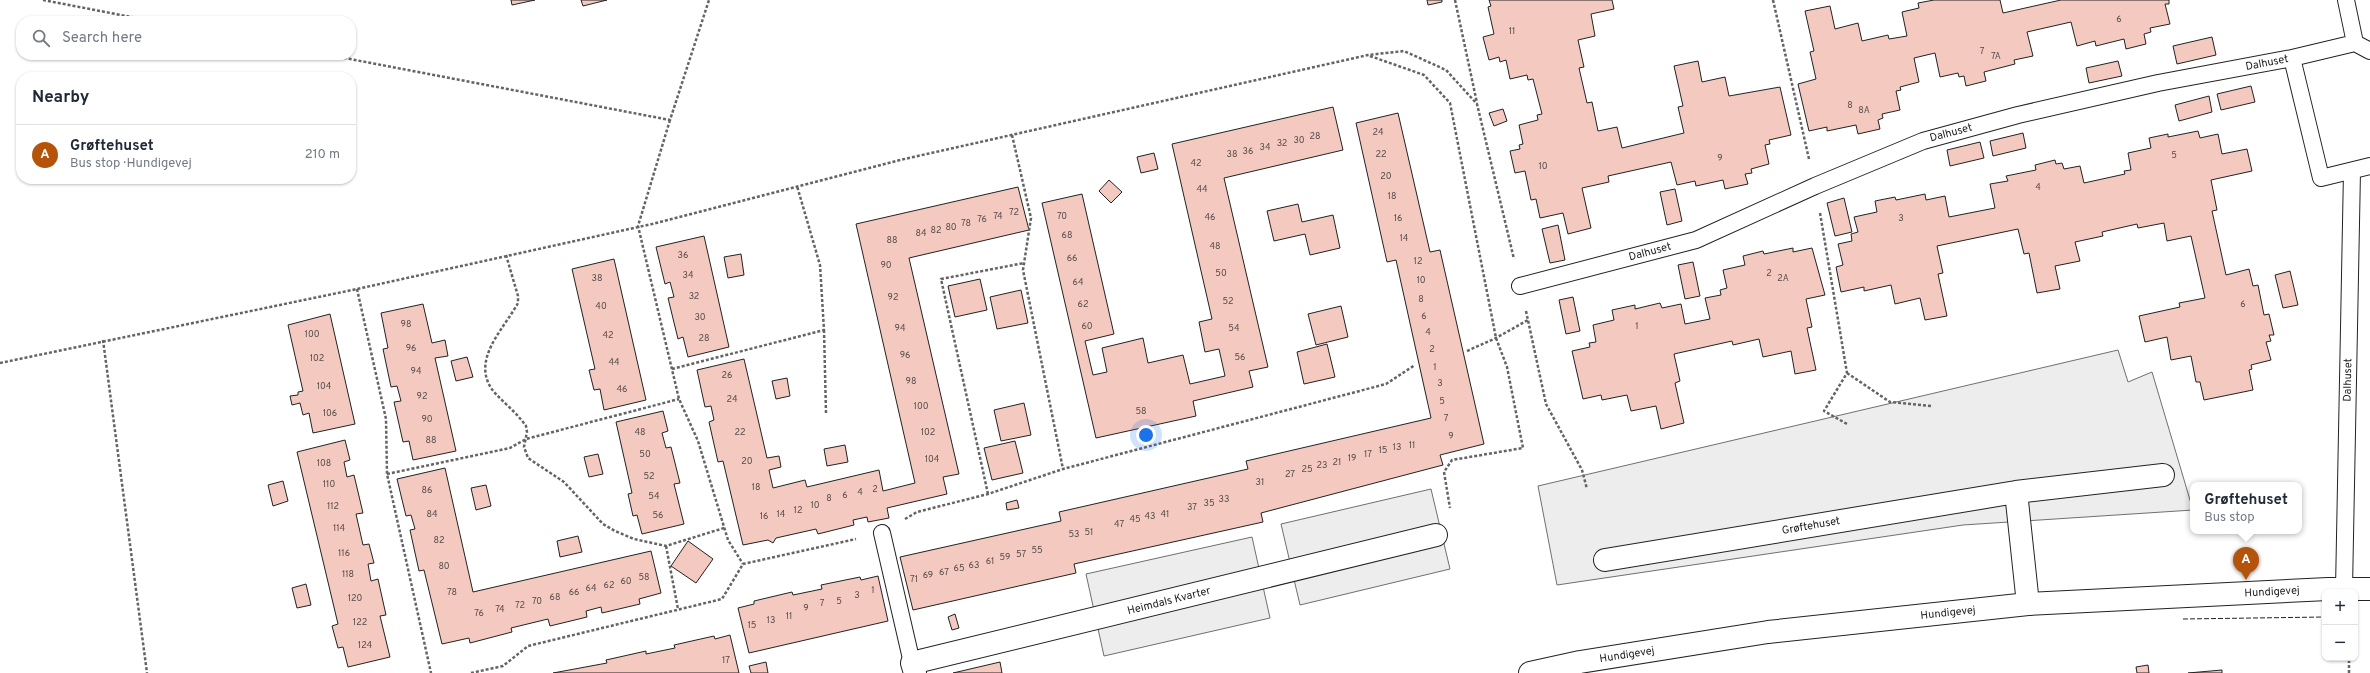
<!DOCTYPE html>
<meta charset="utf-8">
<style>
body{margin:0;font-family:Overpass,sans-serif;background:#f6f6f7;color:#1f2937}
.controls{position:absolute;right:12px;bottom:12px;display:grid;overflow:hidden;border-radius:8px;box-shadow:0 1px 3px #0004}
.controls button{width:36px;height:36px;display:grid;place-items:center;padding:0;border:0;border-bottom:1px solid #e0e1e3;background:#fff;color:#1f2937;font:20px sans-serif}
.you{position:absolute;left:1146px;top:435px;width:14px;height:14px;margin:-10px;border:3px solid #fff;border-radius:50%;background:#1a73e8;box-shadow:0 0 0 6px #1a73e833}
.badge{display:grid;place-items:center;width:26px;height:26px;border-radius:50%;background:#b45309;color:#fff;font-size:13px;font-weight:700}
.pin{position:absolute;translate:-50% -33px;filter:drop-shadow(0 1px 2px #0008)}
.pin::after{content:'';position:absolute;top:21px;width:14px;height:12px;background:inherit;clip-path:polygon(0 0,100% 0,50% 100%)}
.popup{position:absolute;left:2190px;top:482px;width:112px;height:52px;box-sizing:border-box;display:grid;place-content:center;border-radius:8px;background:#fff;filter:drop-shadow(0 1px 3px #0005);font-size:13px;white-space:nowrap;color:#747a83}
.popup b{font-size:15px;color:#1f2937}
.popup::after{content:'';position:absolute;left:50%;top:100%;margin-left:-8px;border:8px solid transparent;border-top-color:#fff}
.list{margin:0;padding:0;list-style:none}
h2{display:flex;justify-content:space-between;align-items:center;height:52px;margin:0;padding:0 16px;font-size:17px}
h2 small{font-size:13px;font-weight:400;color:#747a83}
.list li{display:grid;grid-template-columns:26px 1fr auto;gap:12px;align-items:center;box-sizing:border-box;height:60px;padding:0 16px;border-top:1px solid #e0e1e3}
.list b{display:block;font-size:15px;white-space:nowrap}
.list p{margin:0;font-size:13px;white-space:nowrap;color:#747a83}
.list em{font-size:13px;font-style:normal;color:#747a83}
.icon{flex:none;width:22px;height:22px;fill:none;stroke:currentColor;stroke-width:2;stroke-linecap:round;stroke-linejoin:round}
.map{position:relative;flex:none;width:2370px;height:673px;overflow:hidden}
.search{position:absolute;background:#fff;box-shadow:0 1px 3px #0004;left:16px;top:16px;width:340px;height:44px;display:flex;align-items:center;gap:10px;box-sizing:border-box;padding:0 14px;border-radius:16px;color:#747a83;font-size:15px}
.panel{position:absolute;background:#fff;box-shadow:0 1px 3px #0004;left:16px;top:72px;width:340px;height:112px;border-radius:16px}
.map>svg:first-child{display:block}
.parking{fill:#ededed;stroke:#6f6f6f}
.building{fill:#f3c9c0;stroke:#222}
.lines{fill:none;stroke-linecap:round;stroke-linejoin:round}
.service-casing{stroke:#222;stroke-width:18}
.minor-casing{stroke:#222;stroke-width:24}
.tertiary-casing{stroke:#222;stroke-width:24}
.path{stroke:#646464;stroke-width:2.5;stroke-dasharray:3 2;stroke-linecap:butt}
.service{stroke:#fff;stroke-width:16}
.minor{stroke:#fff;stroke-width:22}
.tertiary{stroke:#fff;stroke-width:22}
.fence{stroke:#222;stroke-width:1;stroke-dasharray:5 2;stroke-linecap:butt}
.labels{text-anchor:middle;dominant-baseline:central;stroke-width:3;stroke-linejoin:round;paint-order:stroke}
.number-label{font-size:9px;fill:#564c4a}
.street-label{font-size:11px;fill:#222;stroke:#fff}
</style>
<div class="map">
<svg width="2370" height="673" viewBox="0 0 2370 673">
<rect width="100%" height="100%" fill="#fff"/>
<!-- parking -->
<path class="parking" d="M2118,350L2128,382L2152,372L2193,510L1963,525L1557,585L1538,486Z
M1431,489L1450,569L1300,605L1281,524Z
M1252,537L1270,618L1104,656L1086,574Z"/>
<!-- building -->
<path class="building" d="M511,0H535L512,5Z
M581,0H607L583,6Z
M1427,0H1442V2L1428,5Z
M1489,0H1612L1614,9L1591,14L1595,36L1578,40L1584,67L1579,68L1587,103L1592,102L1598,131L1617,127L1622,148L1684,133L1678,107L1683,106L1674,66L1698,61L1702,82L1725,77L1729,96L1780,87L1791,135L1769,140L1770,144L1765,145L1769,164L1751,169L1752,173L1745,174L1748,184L1725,189L1723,180L1696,186L1695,181L1677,185L1671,162L1608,176L1609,182L1582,188L1591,228L1568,234L1563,213L1540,218L1536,199L1531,200L1525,171L1515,173L1510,151L1520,149L1519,145L1523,144L1519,125L1538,120L1537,115L1542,114L1533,79L1528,80L1527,75L1510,79L1506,60L1500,62L1499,57L1489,60L1483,37L1494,34L1488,7L1491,6Z
M1934,0H2000L2003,13L2061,0H2169V4H2165L2170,24L2150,28L2151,32L2144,34L2146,44L2126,49L2124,39L2096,46L2095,41L2077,46L2071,22L2027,32L2033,56L2014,60L2015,64L1984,72L1986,81L1966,86L1964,76L1959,77L1958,73L1940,77L1935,53L1914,58L1919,82L1900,87L1901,90L1896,91L1900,110L1882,114L1883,118L1878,120L1880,129L1858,134L1856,125L1827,131V127L1809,131L1798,84L1816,79L1810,52L1814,51L1805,11L1830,6L1835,29L1858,23L1862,41L1888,35L1889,39L1907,36L1902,12L1919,8L1918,3Z
M2212,37L2216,55L2177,64L2173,46Z
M2118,61L2122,76L2089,83L2086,68Z
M2251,86L2255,102L2221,110L2217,94Z
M2209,96L2212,112L2179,121L2175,105Z
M1333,107L1343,150L1224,178L1268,367L1249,371L1253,387L1193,401L1196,416L1096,438L1042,203L1082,194L1114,334L1085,341L1093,375L1107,372L1102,348L1143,338L1148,363L1183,355L1190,384L1225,376L1219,349L1205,352L1199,322L1212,319L1172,144Z
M1503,109L1507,121L1494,126L1489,113Z
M1398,113L1430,252L1440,250L1484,444L1440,455L1443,465L1261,513L1263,522L1074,564L1076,573L913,610L900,557L1061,521L1059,512L1248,469L1246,461L1431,418L1396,260L1387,262L1356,123Z
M2198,131L2200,138L2218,134L2222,154L2247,149L2252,171L2211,180L2217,210L2212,211L2226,275L2249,269L2253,286L2258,285L2264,315L2269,314L2274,335H2269L2271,341L2266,342L2271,360L2251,365L2252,369L2249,370L2253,390L2204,400L2200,382H2196L2191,356L2171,360L2167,337L2145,342L2139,316L2180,307L2179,303L2205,298L2191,236L2167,241L2164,223L2138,228L2137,224L2102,232L2103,236L2075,242L2080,261L2055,266L2060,289L2037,293L2029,253L2024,254L2018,229L1937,246L1943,273L1938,274L1947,316L1925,320L1920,298L1895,304L1891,285L1864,291V287L1841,292L1836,267L1843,265L1838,244L1852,241L1851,234L1858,232L1854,217L1877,212L1875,201L1895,197L1896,200L1925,194L1926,200L1945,196L1949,217L1995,208L1990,184L2008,181L2006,176L2036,170L2035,165L2055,160L2056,164L2062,163L2064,169L2080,166L2084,183L2125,174L2124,171L2131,170L2128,153L2151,148L2149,138L2168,134V137Z
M2023,133L2026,148L1993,156L1990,141Z
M1980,142L1984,158L1950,166L1947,150Z
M1154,153L1158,169L1141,173L1137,157Z
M1109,180L1122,192L1111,203L1099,191Z
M1018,187L1029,230L909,258L959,474L943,477L947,494L887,508L889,518L868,522L867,517L853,520L854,525L818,534L816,529L776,538L773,543L768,540L743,545L723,461L718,462L709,422L714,420L711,406L705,407L697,370L744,359L767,458L779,456L781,467L769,470L773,488L805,480L807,487L879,470L883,491L915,483L856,224Z
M1675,189L1682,221L1667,225L1660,192Z
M1844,198L1852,232L1835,236L1827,203Z
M1298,204L1302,222L1333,215L1340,248L1310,255L1305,234L1274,241L1267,211Z
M1558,225L1565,260L1550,263L1542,229Z
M704,236L729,347L688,357L683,337L678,339L668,298L674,297L670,282L665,284L656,247Z
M1793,248V252L1812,248L1825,295L1806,299L1812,327L1807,328L1816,370L1795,374L1791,351L1763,357L1759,339L1733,345L1732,341L1674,354L1680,381L1675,383L1684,423L1661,429L1656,406L1631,411L1627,395L1602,400L1601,395L1583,399L1572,351L1590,347L1589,343L1596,342L1593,325L1614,320L1612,310L1635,305V309L1660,303L1662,308L1681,304L1685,324L1710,319L1705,298L1721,295L1720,290L1727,288L1723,270L1745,265L1743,256L1763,251L1764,254Z
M741,254L744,275L728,278L724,257Z
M614,259L646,400L604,410L600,389L594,390L589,370L595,369L572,269Z
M1693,262L1700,296L1685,299L1678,265Z
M2290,271L2298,305L2283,308L2275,275Z
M980,279L987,310L955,317L948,286Z
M1021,290L1028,323L997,329L990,297Z
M1573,297L1580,331L1566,334L1559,300Z
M423,304L432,343L445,340L448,356L435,358L456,451L413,460L409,441L403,442L394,402L401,401L397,386L391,387L383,349L388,348L381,313Z
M1341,306L1348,337L1316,345L1308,314Z
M330,314L355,424L313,433L309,413L303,415L300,403L292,405L290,396L298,395V392L303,391L288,325Z
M1327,344L1335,377L1304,384L1297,352Z
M467,357L473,377L456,381L451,361Z
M787,378L790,396L776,399L772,381Z
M1024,403L1031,435L1001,441L994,410Z
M663,411L668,431L662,433L666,448L671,447L680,483L674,484L684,524L642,534L637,515L633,516L628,494L632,493L616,422Z
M345,440L350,460L344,462L347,477L354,475L363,513L356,514L363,545L369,544L374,563L368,564L371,581L378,579L386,615L380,616L390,657L348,667L343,647L338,648L332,626L338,624L297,452Z
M1015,441L1023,473L992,480L984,448Z
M845,445L848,462L827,466L824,449Z
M598,454L603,474L589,477L584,457Z
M445,468L473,592L651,551L661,593L639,599L640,604L602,613L601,607L586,611L587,617L550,626L548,619L511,628L512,632L470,643L469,638L442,644L424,570L419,571L410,530L415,529L411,515L406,516L397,479Z
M283,481L288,501L273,506L268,485Z
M486,485L491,506L476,510L471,488Z
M1017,500L1019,508L1007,510L1006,503Z
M578,536L582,552L560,557L557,541Z
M688,541L713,559L696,583L671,566Z
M878,576L888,621L749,653L738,608L754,604V601L792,592L793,595L822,589L821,585L860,577L861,580Z
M306,584L311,605L297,608L292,588Z
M955,614L959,628L952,630L948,617Z
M730,635L739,673H553L607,663L606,660L646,651V654L675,648L674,645L714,636L715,639Z
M766,662L768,673H751L749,666Z
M1000,662L1002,673H953Z
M2148,665L2149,673H2137L2136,667Z
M2222,670V673H2188Z"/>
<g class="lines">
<defs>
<path id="service" d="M2355,43L2370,51
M2292,58L2321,178L2370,166
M1520,286L1696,240L1815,186L1923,141L2018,115L2158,83L2292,58L2355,43L2346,0
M882,533L912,663
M2344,589L2352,171"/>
<path id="minor" d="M2016,492L2028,604
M1605,560L2016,492L2163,475
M915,673L912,663L1436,535"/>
<path id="tertiary" d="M1530,673L1580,662L1768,632L2028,604L2328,589H2370"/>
</defs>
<!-- service casing -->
<use href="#service" class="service-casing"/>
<!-- minor casing -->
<use href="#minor" class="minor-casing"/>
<!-- tertiary casing -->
<use href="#tertiary" class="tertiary-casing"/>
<!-- path -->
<path class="path" d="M43,0L152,21
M1455,0L1477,103
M1773,0L1809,159
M329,55L670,120L709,0
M1370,56L1424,75L1450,103L1496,338L1507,367L1523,448L1452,460L1444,472L1450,508
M670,120L638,226L679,399L698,441L728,540L743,564
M1012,135L1031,218L1023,270L1063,469
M1820,213L1847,373L1824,411L1847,424
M506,255L518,296V303C504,329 469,361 494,392C504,403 517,413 526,426L527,432L524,447L528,458L564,482L603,524L615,531L634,539L666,546L724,528
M357,289L386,419L387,474L431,673
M1526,311L1546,404L1582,470L1587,489
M824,330L826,413
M103,340L147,673
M1467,351L1496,338L1528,320
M0,363L357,289L652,224L900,160L1368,55L1404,51L1446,70L1477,104L1514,259
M672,369L824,330L820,265L797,186
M1847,373L1890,402L1931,406
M387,474L510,448L526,439L679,399
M988,494L941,279L1024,263
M905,519L917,512L988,494L1063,469L1386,384L1415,365
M666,546L678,609
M471,673L503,666L528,646L722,599L743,564L856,539
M2349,673V658"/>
<!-- service -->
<use href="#service" class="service"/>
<!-- minor -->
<use href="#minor" class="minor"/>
<!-- tertiary -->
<use href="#tertiary" class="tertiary"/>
<!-- fence -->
<path class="fence" d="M2183,619L2325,617"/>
</g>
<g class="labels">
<!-- number labels -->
<g class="number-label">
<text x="2119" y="19">6</text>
<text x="1512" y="31">11</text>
<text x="1982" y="51">7</text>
<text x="1996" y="56">7A</text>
<text x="1850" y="105">8</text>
<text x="1864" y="110">8A</text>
<text x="1378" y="132">24</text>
<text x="1315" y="136">28</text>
<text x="1299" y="140">30</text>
<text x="1282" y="143">32</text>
<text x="1265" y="147">34</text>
<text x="1248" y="151">36</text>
<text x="1232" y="154">38</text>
<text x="1381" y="154">22</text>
<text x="2174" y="155">5</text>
<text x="1720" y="158">9</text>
<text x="1196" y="163">42</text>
<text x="1543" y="166">10</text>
<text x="1386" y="176">20</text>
<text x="2038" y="187">4</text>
<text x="1202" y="189">44</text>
<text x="1392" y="196">18</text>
<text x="1014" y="212">72</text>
<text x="998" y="216">74</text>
<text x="1062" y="216">70</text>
<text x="1210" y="217">46</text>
<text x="1398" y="218">16</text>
<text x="1901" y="218">3</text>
<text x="982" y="219">76</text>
<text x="966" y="223">78</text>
<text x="951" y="227">80</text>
<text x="936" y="230">82</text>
<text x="921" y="233">84</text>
<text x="1067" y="235">68</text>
<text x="1404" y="238">14</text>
<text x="892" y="240">88</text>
<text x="1215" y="246">48</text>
<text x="683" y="255">36</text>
<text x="1072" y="258">66</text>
<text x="1418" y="261">12</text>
<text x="886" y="265">90</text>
<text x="1221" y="273">50</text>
<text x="1769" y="273">2</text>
<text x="688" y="275">34</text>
<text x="597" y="278">38</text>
<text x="1783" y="278">2A</text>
<text x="1421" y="280">10</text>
<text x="1078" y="282">64</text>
<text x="694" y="296">32</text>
<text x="893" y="297">92</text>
<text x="1421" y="299">8</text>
<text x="1228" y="301">52</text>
<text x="1083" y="304">62</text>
<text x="2243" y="304">6</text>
<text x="601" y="306">40</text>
<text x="1424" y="316">6</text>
<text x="700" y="317">30</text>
<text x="406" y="324">98</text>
<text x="1087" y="326">60</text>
<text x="1637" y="326">1</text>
<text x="900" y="328">94</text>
<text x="1234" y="328">54</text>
<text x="1428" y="332">4</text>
<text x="312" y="334">100</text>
<text x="608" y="335">42</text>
<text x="704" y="338">28</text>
<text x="411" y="348">96</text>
<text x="1432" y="349">2</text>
<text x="905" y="355">96</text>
<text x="1240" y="357">56</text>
<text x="317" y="358">102</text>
<text x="614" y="362">44</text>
<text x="1435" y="367">1</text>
<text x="416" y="371">94</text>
<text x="727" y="375">26</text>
<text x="911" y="381">98</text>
<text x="1440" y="383">3</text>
<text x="324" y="386">104</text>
<text x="622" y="389">46</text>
<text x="422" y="396">92</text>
<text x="732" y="399">24</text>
<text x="1442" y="401">5</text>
<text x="921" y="406">100</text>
<text x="1141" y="411">58</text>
<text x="330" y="413">106</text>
<text x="1446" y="418">7</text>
<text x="427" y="419">90</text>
<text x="640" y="432">48</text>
<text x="740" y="432">22</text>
<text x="928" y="432">102</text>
<text x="1451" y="436">9</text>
<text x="431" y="440">88</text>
<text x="1412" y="445">11</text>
<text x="1397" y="447">13</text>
<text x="1383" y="450">15</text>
<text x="645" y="454">50</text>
<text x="1368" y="454">17</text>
<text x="1352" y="458">19</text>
<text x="932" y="459">104</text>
<text x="747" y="461">20</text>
<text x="1337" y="462">21</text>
<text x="324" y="463">108</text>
<text x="1322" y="465">23</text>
<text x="1307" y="469">25</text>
<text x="1290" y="474">27</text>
<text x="649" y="476">52</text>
<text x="1260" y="482">31</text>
<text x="329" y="484">110</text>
<text x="756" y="487">18</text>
<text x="875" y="489">2</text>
<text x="427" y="490">86</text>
<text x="860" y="492">4</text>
<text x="845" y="495">6</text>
<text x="654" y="496">54</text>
<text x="829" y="498">8</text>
<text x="1224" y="499">33</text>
<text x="1209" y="503">35</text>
<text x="815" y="505">10</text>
<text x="333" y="506">112</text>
<text x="1192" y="507">37</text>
<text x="798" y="510">12</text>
<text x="432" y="514">84</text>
<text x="781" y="514">14</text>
<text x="1165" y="514">41</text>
<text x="658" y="515">56</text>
<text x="764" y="516">16</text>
<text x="1150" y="516">43</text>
<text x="1135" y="519">45</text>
<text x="1119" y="524">47</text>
<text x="339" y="528">114</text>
<text x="1089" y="532">51</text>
<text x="1074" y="534">53</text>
<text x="439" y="540">82</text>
<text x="1037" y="550">55</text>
<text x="344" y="553">116</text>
<text x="1021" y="554">57</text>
<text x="1005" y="557">59</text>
<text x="990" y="561">61</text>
<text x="974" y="565">63</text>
<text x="444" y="566">80</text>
<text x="959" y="568">65</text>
<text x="944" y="572">67</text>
<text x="348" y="574">118</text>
<text x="928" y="575">69</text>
<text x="644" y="577">58</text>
<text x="914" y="579">71</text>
<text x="626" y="581">60</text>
<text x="609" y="585">62</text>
<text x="591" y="588">64</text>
<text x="873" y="590">1</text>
<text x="452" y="592">78</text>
<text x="574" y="592">66</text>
<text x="857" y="595">3</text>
<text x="555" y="597">68</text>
<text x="355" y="598">120</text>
<text x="537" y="601">70</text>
<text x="839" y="601">5</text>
<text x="822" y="603">7</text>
<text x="520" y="605">72</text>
<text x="806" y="608">9</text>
<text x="500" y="609">74</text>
<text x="479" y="613">76</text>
<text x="789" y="616">11</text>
<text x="771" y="620">13</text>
<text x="360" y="622">122</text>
<text x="752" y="625">15</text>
<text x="365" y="645">124</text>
<text x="726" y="660">17</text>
</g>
<!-- street labels -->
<g class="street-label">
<text transform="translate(2267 63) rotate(-11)">Dalhuset</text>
<text transform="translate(1951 133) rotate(-15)">Dalhuset</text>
<text transform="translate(1650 252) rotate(-15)">Dalhuset</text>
<text transform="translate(2348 380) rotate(-89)">Dalhuset</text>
<text transform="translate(1811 526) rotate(-10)">Grøftehuset</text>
<text transform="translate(2272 592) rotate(-3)">Hundigevej</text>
<text transform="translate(1169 601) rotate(-14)">Heimdals Kvarter</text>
<text transform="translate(1948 613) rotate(-6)">Hundigevej</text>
<text transform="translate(1627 655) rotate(-9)">Hundigevej</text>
</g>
</g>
</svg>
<div class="controls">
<button>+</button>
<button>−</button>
</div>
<div class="you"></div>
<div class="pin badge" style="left:2246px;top:580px">A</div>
<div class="popup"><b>Grøftehuset</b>Bus stop</div>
<div class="search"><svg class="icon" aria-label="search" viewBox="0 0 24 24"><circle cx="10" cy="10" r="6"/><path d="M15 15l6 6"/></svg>Search here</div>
<section class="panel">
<h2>Nearby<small></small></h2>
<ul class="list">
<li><span class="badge">A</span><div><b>Grøftehuset</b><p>Bus stop · Hundigevej</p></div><em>210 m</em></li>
</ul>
</section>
</div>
